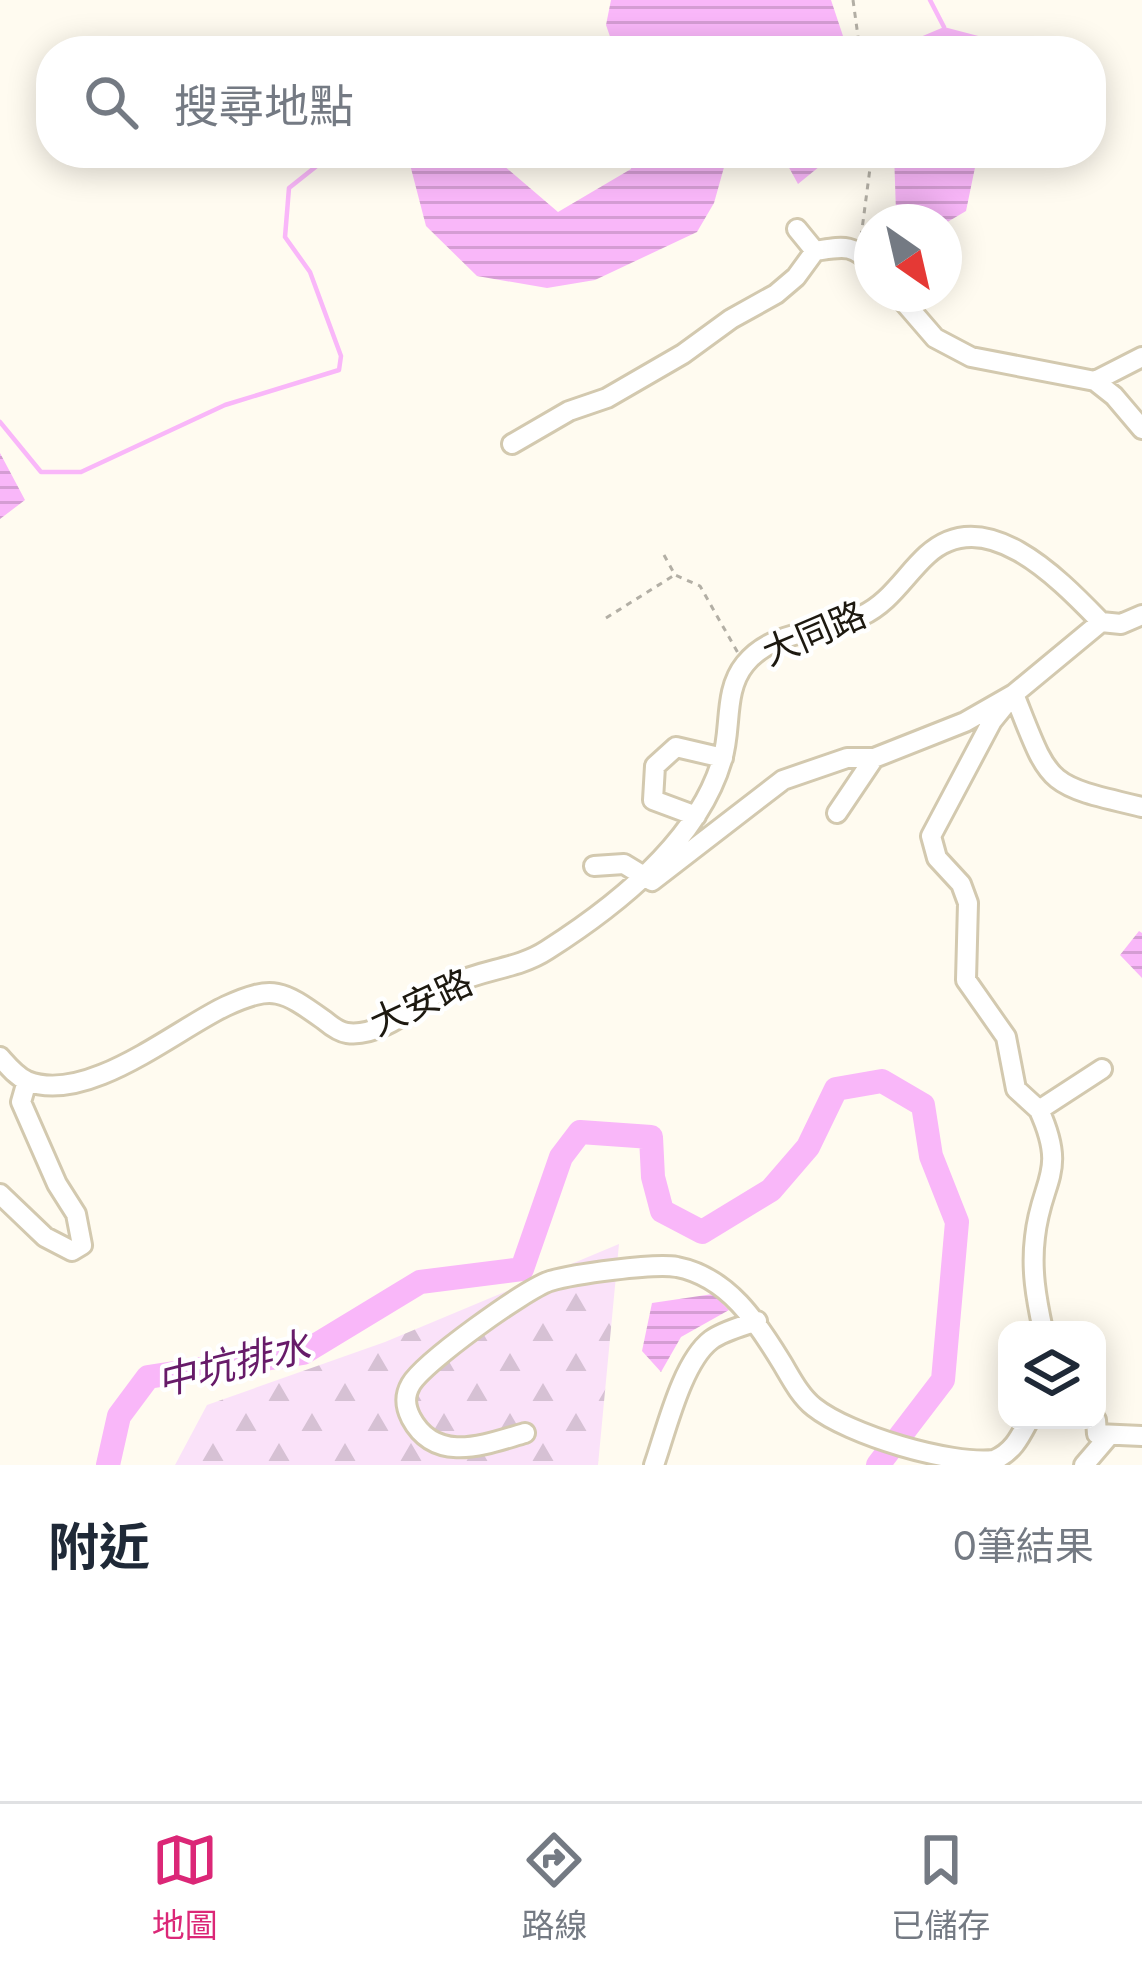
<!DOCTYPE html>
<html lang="zh-TW">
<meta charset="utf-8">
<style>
body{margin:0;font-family:Inter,"Noto Sans TC",sans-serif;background:#f2f2f3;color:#1f2937}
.controls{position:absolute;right:36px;bottom:36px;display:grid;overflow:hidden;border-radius:24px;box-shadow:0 6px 30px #0003}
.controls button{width:108px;height:108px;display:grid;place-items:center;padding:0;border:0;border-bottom:3px solid #e0e1e3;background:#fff;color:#1f2937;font:60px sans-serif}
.compass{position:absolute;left:854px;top:204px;width:108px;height:108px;border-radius:50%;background:#fff;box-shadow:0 6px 30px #0003;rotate:146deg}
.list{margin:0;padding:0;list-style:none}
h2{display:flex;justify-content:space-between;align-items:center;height:156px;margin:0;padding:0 48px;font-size:51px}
h2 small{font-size:39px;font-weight:400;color:#747a83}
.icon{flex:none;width:66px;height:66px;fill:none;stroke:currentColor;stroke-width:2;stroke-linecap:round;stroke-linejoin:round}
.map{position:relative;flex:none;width:1142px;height:1465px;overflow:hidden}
.search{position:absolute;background:#fff;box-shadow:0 6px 30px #0003;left:36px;right:36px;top:36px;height:132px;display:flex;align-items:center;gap:30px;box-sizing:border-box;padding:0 42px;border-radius:48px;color:#747a83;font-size:45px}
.sheet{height:336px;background:#fff}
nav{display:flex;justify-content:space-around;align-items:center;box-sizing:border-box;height:168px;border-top:3px solid #e0e1e3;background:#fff;font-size:33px;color:#747a83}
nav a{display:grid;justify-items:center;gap:6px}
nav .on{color:#db2777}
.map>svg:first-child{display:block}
.forest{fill:url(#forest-firs)}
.water{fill:url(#water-rules)}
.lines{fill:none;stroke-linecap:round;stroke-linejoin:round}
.stream{stroke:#f9b7f9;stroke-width:4.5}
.river{stroke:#f9b7f9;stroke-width:24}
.minor-casing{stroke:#d3c9af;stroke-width:24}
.path{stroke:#b3afa5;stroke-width:3;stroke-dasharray:6 6;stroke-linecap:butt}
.minor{stroke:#fff;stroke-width:18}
.labels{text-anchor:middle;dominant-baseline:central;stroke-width:9;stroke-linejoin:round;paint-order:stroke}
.street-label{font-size:36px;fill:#1d1910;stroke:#fff}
.water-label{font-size:39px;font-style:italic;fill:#671b69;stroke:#fff}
</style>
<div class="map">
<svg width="1142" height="1465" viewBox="0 0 1142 1465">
<defs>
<pattern id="forest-firs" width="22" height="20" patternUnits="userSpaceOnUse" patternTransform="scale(3)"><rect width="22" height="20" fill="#fae2f9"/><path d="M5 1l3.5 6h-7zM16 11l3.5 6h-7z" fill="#d6c1d4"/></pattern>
<pattern id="water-rules" width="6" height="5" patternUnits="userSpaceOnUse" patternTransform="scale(3)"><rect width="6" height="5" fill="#f9b7f9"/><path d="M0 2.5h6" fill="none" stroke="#d59dd4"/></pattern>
</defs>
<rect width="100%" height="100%" fill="#fffbf0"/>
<!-- forest -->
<path class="forest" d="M619,1244L598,1465H175L207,1405L385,1342Z"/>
<!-- water -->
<path class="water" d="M611,0H831L848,51H615L606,25Z
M944,27L986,38L987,51H899V46Z
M407,153H489L558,212L631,169L633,153H728L714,203L697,232L595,280L547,288L477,276L426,226Z
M781,153H836L798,184Z
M894,153H978L966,211L944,224L903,222L896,212Z
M0,453L25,500L0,519Z
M1139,931L1142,933V978L1120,955Z
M713,1294L729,1310L681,1337L661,1372L642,1351L652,1303Z"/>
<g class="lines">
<!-- stream -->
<path class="stream" d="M930,0L944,27
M372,153L408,160
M0,422L41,472H81L225,405L339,370L341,356L310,272L285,237L289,188L333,153"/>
<!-- river -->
<path class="river" d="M108,1465L119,1416L148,1377L303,1353L420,1282L522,1269L561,1157L580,1132L651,1137L653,1177L662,1211L702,1232L771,1190L808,1147L836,1089L882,1081L923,1105L931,1156L957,1222L943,1380L878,1465"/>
<defs>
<path id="minor" d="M797,229L815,251C842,247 853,243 872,265
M897,294L935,338L971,357L1095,381L1142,357
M1095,381L1114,396L1142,429
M512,444L569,411L607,398L683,354L731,319L776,294L796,277L815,251
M837,813L874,758
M696,816L653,800L655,766L676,747L723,758
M594,866L624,864L652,881L783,780L847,758H874L965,722L1014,694L1101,622
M0,1057C8,1066 16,1076 27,1081C87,1105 175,1030 226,1006C274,984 283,991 324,1020C330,1025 339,1032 347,1033C384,1038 422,999 453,984C483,969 518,969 547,950C616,906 698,842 722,760C732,729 723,691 745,664C774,628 824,634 861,616C890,603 905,575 927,555C986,501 1061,581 1101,622L1121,624L1142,615
M1039,1110L1016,1089L1006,1037L966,980L968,903L961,884L937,858L931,836L992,721L1014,694C1051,787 1044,784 1142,807
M0,1194L45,1237L72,1251L82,1245L76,1214L57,1184L21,1102L27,1081
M1043,1330C1036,1298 1031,1269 1035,1237C1041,1179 1068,1174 1039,1110L1102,1069
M1096,1420L1097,1434L1142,1436
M525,1433C486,1444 436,1465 411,1418C405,1406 404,1396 411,1384C424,1362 524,1290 550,1281C574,1274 653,1263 677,1267C728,1277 757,1322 782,1363C791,1378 800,1396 814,1407C849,1435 950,1465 994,1460C1013,1452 1020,1437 1029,1420
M654,1465C666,1431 682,1362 711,1340C723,1331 743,1326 757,1321
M1084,1465L1108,1437"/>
</defs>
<!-- minor casing -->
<use href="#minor" class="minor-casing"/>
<!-- path -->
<path class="path" d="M853,0L860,51
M861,237L872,153
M664,555L675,575L700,586L738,653
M606,618L673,576"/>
<!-- minor -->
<use href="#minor" class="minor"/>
</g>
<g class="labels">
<!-- street labels -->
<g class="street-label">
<text transform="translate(814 633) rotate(-23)">大同路</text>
<text transform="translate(421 1002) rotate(-25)">大安路</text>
</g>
<!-- water labels -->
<g class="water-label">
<text transform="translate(233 1363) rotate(-14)">中坑排水</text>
</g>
</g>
</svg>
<div class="controls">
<button><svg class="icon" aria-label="layers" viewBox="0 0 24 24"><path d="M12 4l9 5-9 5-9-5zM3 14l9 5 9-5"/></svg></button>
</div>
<svg class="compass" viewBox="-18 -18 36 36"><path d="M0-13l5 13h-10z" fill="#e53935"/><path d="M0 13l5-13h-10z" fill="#747a83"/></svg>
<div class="search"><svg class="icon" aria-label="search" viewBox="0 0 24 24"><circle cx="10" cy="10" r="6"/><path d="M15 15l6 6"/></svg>搜尋地點</div>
</div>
<section class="sheet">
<h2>附近<small>0筆結果</small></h2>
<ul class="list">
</ul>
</section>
<nav>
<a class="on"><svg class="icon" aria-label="map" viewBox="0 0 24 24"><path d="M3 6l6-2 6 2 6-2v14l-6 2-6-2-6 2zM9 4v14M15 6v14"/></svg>地圖</a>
<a><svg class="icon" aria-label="directions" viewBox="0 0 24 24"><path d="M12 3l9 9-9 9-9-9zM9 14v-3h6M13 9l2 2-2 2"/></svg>路線</a>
<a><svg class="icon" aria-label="saved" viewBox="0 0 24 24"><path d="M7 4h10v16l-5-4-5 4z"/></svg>已儲存</a>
</nav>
